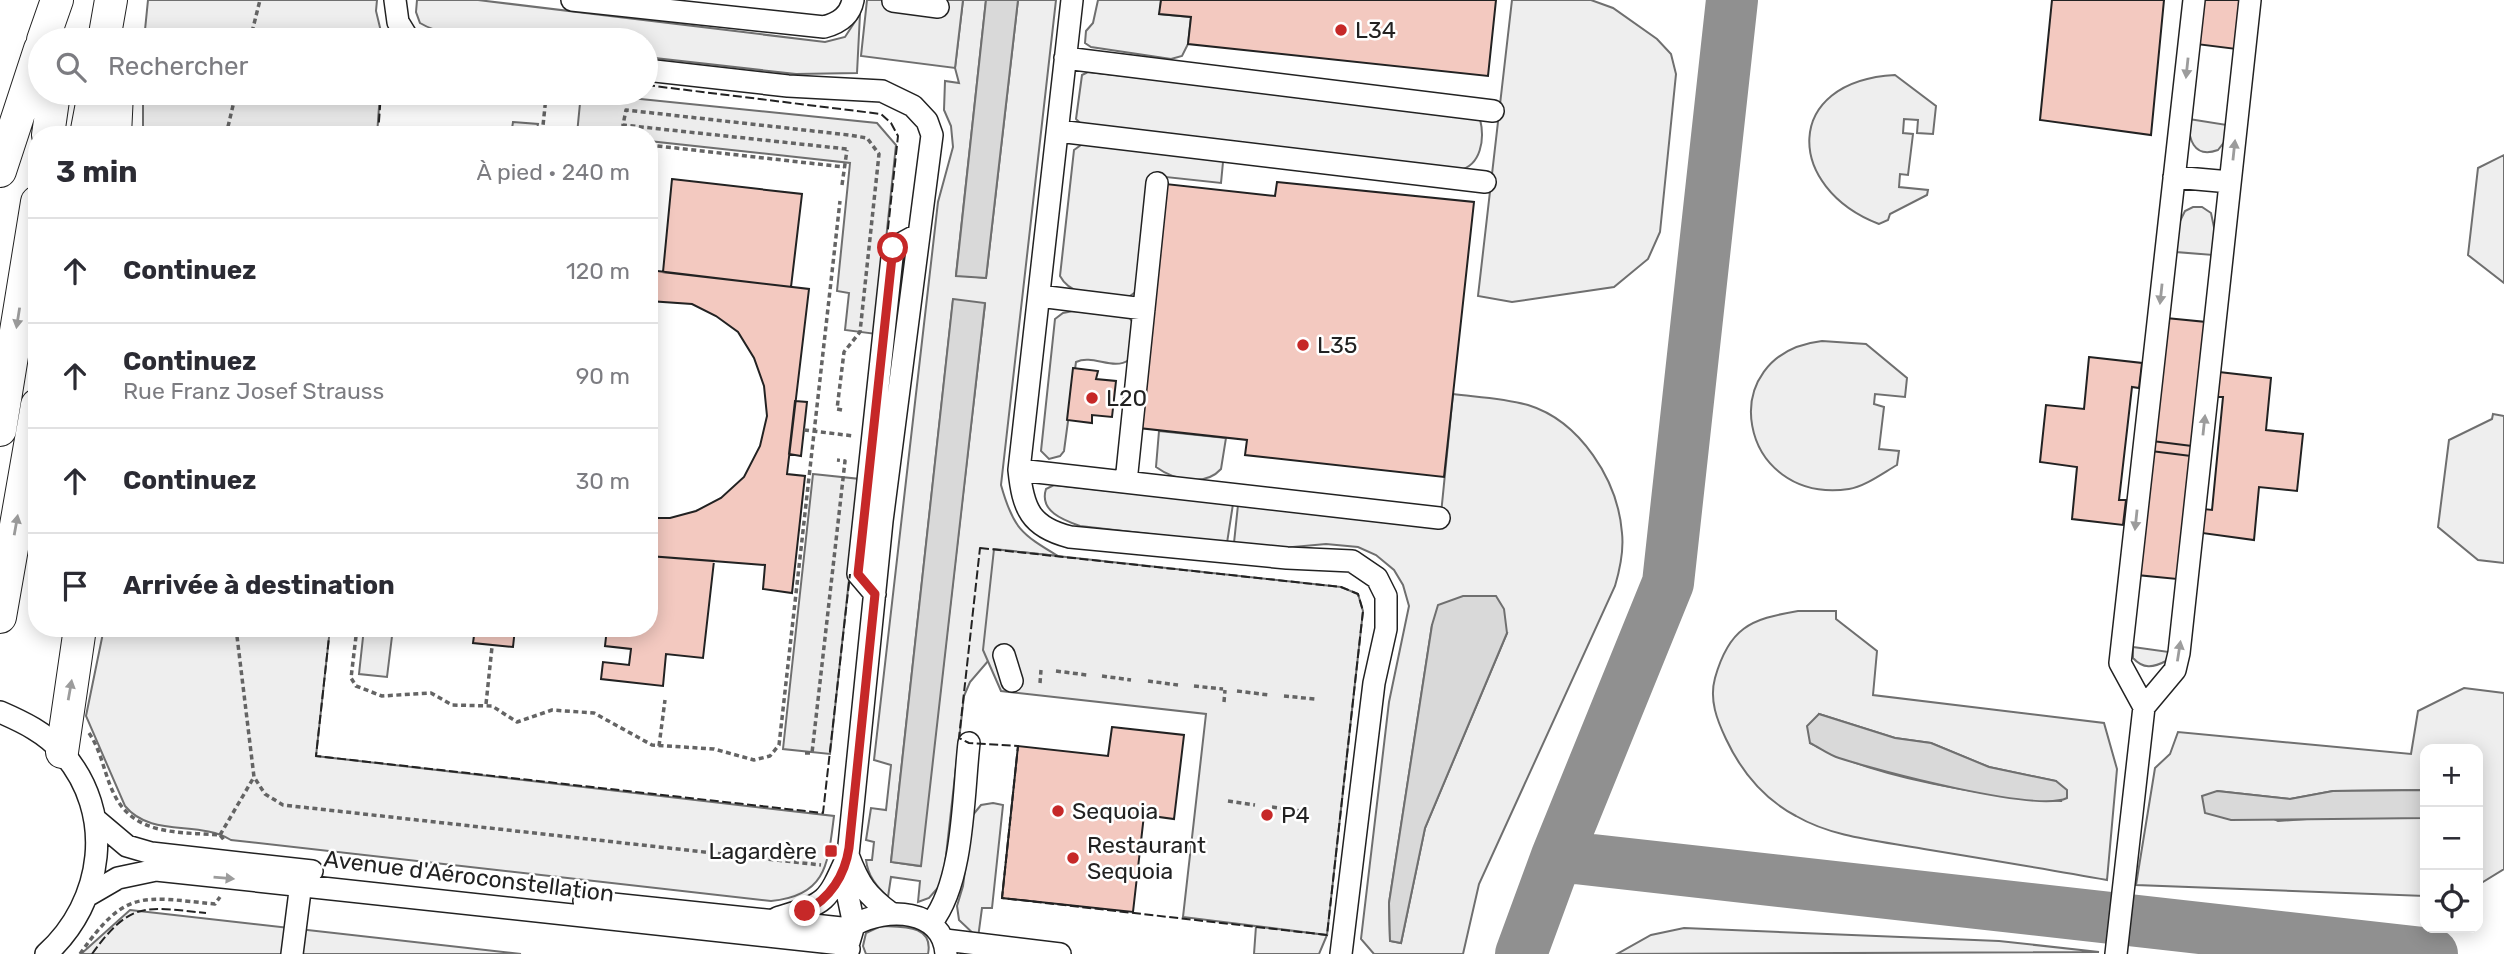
<!DOCTYPE html>
<html lang="fr">
<meta charset="utf-8">
<style>
body{margin:0;font-family:Rubik,sans-serif;background:#f2f2f3;color:#2b2b33}
.controls{position:absolute;right:21px;bottom:21px;display:grid;overflow:hidden;border-radius:14px;box-shadow:0 4px 18px #0003}
.controls button{width:63px;height:63px;display:grid;place-items:center;padding:0;border:0;border-bottom:2px solid #e1e1e2;background:#fff;color:#2b2b33;font:35px sans-serif}
.stop{position:absolute;width:21px;height:21px;margin:-16px;border:5px solid #c62828;border-radius:50%;background:#fff}
.stop.end{background:#c62828;border-color:#fff;box-shadow:0 2px 7px #0008}
.list{margin:0;padding:0;list-style:none}
h2{display:flex;justify-content:space-between;align-items:center;height:91px;margin:0;padding:0 28px;font-size:30px}
h2 small{font-size:23px;font-weight:400;color:#7c7c81}
.list li{display:grid;grid-template-columns:46px 1fr auto;gap:21px;align-items:center;box-sizing:border-box;height:105px;padding:0 28px;border-top:2px solid #e1e1e2}
.list b{display:block;font-size:26px;white-space:nowrap}
.list p{margin:0;font-size:23px;white-space:nowrap;color:#7c7c81}
.list em{font-size:23px;font-style:normal;color:#7c7c81}
.icon{flex:none;width:38px;height:38px;fill:none;stroke:currentColor;stroke-width:2;stroke-linecap:round;stroke-linejoin:round}
.map{position:relative;flex:none;width:2504px;height:954px;overflow:hidden}
.search{position:absolute;background:#fff;box-shadow:0 4px 18px #0003;left:28px;top:28px;width:630px;height:77px;display:flex;align-items:center;gap:18px;box-sizing:border-box;padding:0 24px;border-radius:38px;color:#7c7c81;font-size:26px}
.panel{position:absolute;background:#fff;box-shadow:0 4px 18px #0003;left:28px;top:126px;width:630px;height:511px;border-radius:28px}
.map>svg:first-child{display:block}
.green{fill:#eee;stroke:#6f6f6f;stroke-width:2;fill-rule:evenodd}
.parking{fill:#ededed;stroke:#6f6f6f;stroke-width:2}
.water{fill:#d9d9d9;stroke:#6f6f6f;stroke-width:2}
.lines{fill:none;stroke-linecap:round;stroke-linejoin:round}
.taxiway{stroke:#909090;stroke-width:52}
.building{fill:#f3c9c0;stroke:#222;stroke-width:2}
.minor-casing{stroke:#222;stroke-width:24}
.highway-casing{stroke:#222;stroke-width:34}
.path{stroke:#646464;stroke-width:3.5;stroke-dasharray:5 3.5;stroke-linecap:butt}
.minor{stroke:#fff;stroke-width:21}
.highway{stroke:#fff;stroke-width:32}
.fence{stroke:#222;stroke-width:2;stroke-dasharray:9 3.5;stroke-linecap:butt}
.oneway{fill:#9c9c9c}
.route{stroke:#c62828;stroke-width:9}
.poi-dot{fill:#c62828;stroke:#fff;stroke-width:2.5}
.labels{text-anchor:middle;dominant-baseline:central;stroke-width:5;stroke-linejoin:round;paint-order:stroke}
.poi-label{font-size:23px;fill:#222;stroke:#fff;text-anchor:start}
.street-label{font-size:23px;fill:#222;stroke:#fff}
</style>
<div class="map">
<svg width="2504" height="954" viewBox="0 0 2504 954">
<rect width="100%" height="100%" fill="#fff"/>
<!-- green -->
<path class="green" d="M148,0H377L376,11L383,40H144Z
M417,0H478L825,42L845,37L860,14L857,73L796,74L646,57V40C593,40 462,49 420,23L416,12Z
M963,0H986L956,275L986,278L1018,0H1056L1001,485C1013,528 1021,534 1058,556L1022,552L995,653L970,682L964,696L943,882L929,898L918,902L920,881L891,877L888,897C876,886 868,876 866,860H872L874,842L866,840L871,808L886,810L891,765L874,760L938,202L953,147L951,126L944,110L945,81L959,83L955,68ZM953,300L985,304L920,866L891,862Z
M1098,0H1161L1160,14L1191,17L1188,44L1182,56L1171,59L1091,47L1085,43L1086,31L1093,23Z
M1512,0H1591L1613,8L1657,39L1671,54L1676,74L1660,232L1648,259L1614,287L1512,302L1478,296Z
M1088,72L1470,114L1480,119C1485,139 1481,166 1459,170L1084,127L1076,119L1082,75Z
M1895,75L1936,106L1933,134L1917,133L1918,120L1904,119L1903,133L1913,134L1908,175L1900,174L1899,187L1928,190L1927,195L1890,214L1888,220L1879,224C1785,188 1782,81 1895,75Z
M143,93H380L377,135H143Z
M2189,119L2227,125L2225,141L2218,150C2193,159 2188,138 2189,119Z
M1096,144L1219,157L1223,162L1221,183L1157,176L1137,291L1127,298C1104,295 1072,299 1060,276L1074,150L1081,145Z
M2504,155V283L2468,255L2478,168Z
M2193,207H2202L2211,213L2215,232L2213,255L2176,252L2179,223L2185,211Z
M1073,311L1129,317L1133,323L1129,360C1113,371 1093,354 1076,362L1064,451L1060,456L1049,459L1041,451L1055,319L1063,313Z
M1822,341L1866,344L1907,378L1905,397L1875,394L1874,404L1884,407L1879,449L1899,451L1897,465C1883,473 1864,487 1849,489C1738,505 1711,354 1822,341Z
M1453,394C1477,397 1504,398 1528,405C1580,421 1618,480 1622,533C1624,551 1620,569 1615,586L1479,884L1463,954H1374L1361,939L1389,702L1409,606L1403,585L1394,570L1376,555L1358,547L1326,544L1271,549L1234,543L1238,505L1440,524ZM1432,625L1507,633L1425,828L1401,943L1390,941L1389,903Z
M2493,414L2504,416V563L2478,560L2438,527L2449,440L2492,419Z
M1159,431L1226,438L1221,469C1205,487 1174,480 1156,467Z
M1054,485L1233,504L1227,543L1080,526C1063,520 1039,511 1046,489Z
M1798,611H1836V619L1877,651L1873,695L2104,723L2117,769L2107,880C2046,869 1985,859 1924,849C1881,841 1834,838 1796,816C1764,799 1741,771 1726,739C1717,720 1709,700 1715,678C1729,628 1750,619 1798,611ZM1819,714L1895,738L1931,743L1989,767L2056,781L2061,801C1989,797 1873,778 1810,743Z
M104,628H330L316,756L834,816C828,863 827,896 771,901L231,840C199,820 151,838 125,806L86,716Z
M364,628H393L387,677L359,674Z
M2133,647L2169,652L2166,661C2153,668 2143,669 2133,658Z
M2464,688L2504,693V869L2478,885V749H2425V790L2333,791L2290,799L2217,791L2278,821L2335,817L2425,818V896L2136,885L2155,768L2170,754L2178,732L2411,754L2418,711Z
M993,803L1003,805L992,908H982L978,938L959,920L957,906L963,886L972,816L981,805Z
M130,910L521,954H81Z
M881,926C901,927 934,924 928,954H866L863,946L866,933Z
M1256,926L1327,935L1319,954H1254Z
M1684,928L1999,941L2099,952L1617,954L1651,935Z"/>
<!-- parking -->
<path class="parking" d="M867,0H963L955,68L861,56Z
M581,93L877,123L896,145L876,334L845,330L849,293L837,291L850,163L649,141V135L577,134Z
M513,122L538,124L536,135H511Z
M813,474L860,479L830,754L783,749Z
M994,549L1341,587L1358,594L1363,611L1327,935L1183,917L1206,714L1001,691L983,650Z"/>
<!-- water -->
<path class="water" d="M986,0H1018L986,278L956,276Z
M953,299L985,303L921,866L891,862Z
M1463,596H1496L1504,609L1507,633L1425,828L1401,943L1390,941L1389,903L1432,625L1438,605Z
M1819,714L1895,738L1931,743L1989,767L2056,781L2067,790V798C2037,813 1876,770 1839,758C1829,755 1820,748 1810,743L1807,726Z
M2425,790V818L2231,820L2205,813L2202,796L2217,791L2290,799L2333,791Z"/>
<g class="lines">
<!-- taxiway -->
<path class="taxiway" d="M1557,856L2432,954
M1521,954L1557,856L1668,583L1732,0"/>
</g>
<!-- building -->
<path class="building" d="M1161,0H1496L1488,76L1188,44L1191,17L1159,14Z
M2052,0H2164L2151,135L2040,120Z
M2201,0H2241L2236,49L2196,44Z
M672,179L802,194L791,287L663,272Z
M1277,182L1474,202L1444,477L1245,455L1247,440L1139,428L1166,184L1275,196Z
M649,270L809,289L787,474L805,476L792,593L763,589L765,565L649,556V518H670L696,511L721,498L744,477L760,446L767,416L764,386L754,358L738,332L716,316L692,304L649,301Z
M2166,318L2206,322L2192,446L2152,441Z
M2089,357L2142,363L2139,388L2132,387L2119,500H2126L2123,525L2072,519L2077,467L2040,462L2046,405L2084,409Z
M1073,368L1098,371L1096,379L1116,381L1112,417L1092,415V423L1067,420Z
M2219,372L2271,378L2266,430L2303,434L2297,491L2259,487L2254,540L2202,533L2204,509L2212,510L2223,397H2217Z
M795,401L807,402L801,456L789,454Z
M2152,441L2192,446L2191,456L2151,451Z
M2151,451L2191,456L2177,579L2137,575Z
M649,556L714,561L703,658L666,654L663,686L601,679L603,662L629,665L631,649L605,646L607,628L632,631L633,628H649Z
M475,628H515L513,647L473,643Z
M1112,727L1184,735L1174,819L1144,815L1133,912L1002,898L1018,746L1108,756Z"/>
<g class="lines">
<defs>
<path id="minor" d="M395,0L398,22L409,40
M572,0L824,27C839,23 850,16 853,0
M1072,0L1019,470C1023,508 1030,527 1070,537L1287,558L1352,561L1377,578L1386,596V629L1374,683L1341,954
M893,1L938,7
M1065,58L1493,111
M646,70L788,86L882,91L913,106L927,121L932,135L882,521L848,855C859,884 866,895 892,914
M1058,131L1485,182
M2174,177L2230,182
M1039,296L1144,309
M1019,470L1439,518
M1126,482L1157,183
M875,594L858,574L893,248L917,235
M1004,655L1012,681
M2144,707L2120,663L2194,0
M0,712C23,722 46,733 62,752C116,813 104,902 46,954
M95,819L127,846L151,853L312,871
M842,868L854,925
M87,896L118,878L156,870L841,944L849,949
M584,901L851,929
M777,918C828,902 826,904 848,855
M932,922C964,881 963,796 969,743
M945,940L1060,954
M849,942L854,925C886,907 943,908 946,954
M292,954L301,883
M2116,954L2144,707L2175,670L2179,653L2250,0"/>
<path id="highway" d="M43,40L57,0
M104,40L111,0
M48,135L54,93
M86,135L94,93
M115,135L117,93
M0,171L40,49
M0,430L37,202
M0,617L37,405
M62,752L80,628"/>
</defs>
<!-- minor casing -->
<use href="#minor" class="minor-casing"/>
<!-- highway casing -->
<use href="#highway" class="highway-casing"/>
<!-- path -->
<path class="path" d="M250,40L260,0
M535,96L546,97L542,135
M226,135L236,93
M649,145L844,167
M842,185L847,150
M842,410L837,409L844,352L860,332L879,154L867,138L849,135L626,110L623,125L847,149
M804,430L854,436
M236,628L254,777L265,794L283,805L821,865
M357,628L351,678L356,686L382,696L431,693L452,705L492,706L517,722L552,710L594,713L652,745L714,749L754,760L770,756L779,745L840,201
M1056,671L1087,675
M1102,676L1131,680
M1148,681L1178,685
M1040,683L1041,670
M1194,686L1223,689
M1237,691L1269,695
M1284,696L1315,699
M1224,702L1225,690
M486,704L492,647
M89,733C102,752 104,774 114,794C134,836 180,832 220,835L224,840
M659,746L665,700
M805,753H812L845,461L837,460
M1228,801L1255,805
M1272,807L1302,811
M220,835L254,777
M80,954C126,888 142,897 215,904L220,897"/>
<!-- minor -->
<use href="#minor" class="minor"/>
<!-- highway -->
<use href="#highway" class="highway"/>
<!-- fence -->
<path class="fence" d="M646,85L881,114L891,123L898,136L886,247
M548,93H559
M378,135L381,93
M980,548L1341,587L1358,594L1363,611L1327,935L1002,898L1018,746L969,743L959,738Z
M330,628L316,756L823,813L850,574
M92,954C131,900 145,907 206,913"/>
</g>
<!-- one-way arrows -->
<defs><path id="oneway-solid" d="M-6-.8H1V-3.2L6.5 0L1 3.2V.8H-6Z" transform="scale(1.75)"/></defs>
<g class="oneway">
<use href="#oneway-solid" transform="translate(2187 68) rotate(96)"/>
<use href="#oneway-solid" transform="translate(2234 150) rotate(-84)"/>
<use href="#oneway-solid" transform="translate(2161 294) rotate(96)"/>
<use href="#oneway-solid" transform="translate(18 318) rotate(99)"/>
<use href="#oneway-solid" transform="translate(2204 425) rotate(-84)"/>
<use href="#oneway-solid" transform="translate(2136 520) rotate(96)"/>
<use href="#oneway-solid" transform="translate(16 525) rotate(-80)"/>
<use href="#oneway-solid" transform="translate(2179 651) rotate(-81)"/>
<use href="#oneway-solid" transform="translate(70 690) rotate(-80)"/>
<use href="#oneway-solid" transform="translate(224 878) rotate(5)"/>
</g>
<g class="lines">
<!-- route -->
<path class="route" d="M805,911C830,899 845,875 849,848L875,594L858,574L893,248"/>
</g>
<!-- markers -->
<g class="poi-dot">
<circle cx="1341" cy="30" r="7"/>
<circle cx="1303" cy="345" r="7"/>
<circle cx="1092" cy="398" r="7"/>
<circle cx="1058" cy="811" r="7"/>
<circle cx="1267" cy="815" r="7"/>
<rect x="824" y="844" width="14" height="14" rx="3.5"/>
<circle cx="1073" cy="858" r="7"/>
</g>
<g class="labels">
<!-- poi labels -->
<g class="poi-label">
<text x="1355" y="30">L34</text>
<text x="1317" y="345">L35</text>
<text x="1106" y="398">L20</text>
<text x="1072" y="811">Sequoia</text>
<text x="1281" y="815">P4</text>
<text x="1087" y="845">Restaurant<tspan x="1087" dy="26">Sequoia</tspan></text>
<text x="817" y="851" text-anchor="end">Lagardère</text>
</g>
<!-- street labels -->
<g class="street-label">
<text transform="translate(469 876) rotate(7)">Avenue d'Aéroconstellation</text>
</g>
</g>
</svg>
<div class="controls">
<button>+</button>
<button>−</button>
<button><svg class="icon" aria-label="locate" viewBox="0 0 24 24"><circle cx="12" cy="12" r="6"/><path d="M12 2v4M12 18v4M2 12h4M18 12h4"/></svg></button>
</div>
<div class="stop" style="left:893px;top:248px"></div>
<div class="stop end" style="left:805px;top:911px"></div>
<div class="search"><svg class="icon" aria-label="search" viewBox="0 0 24 24"><circle cx="10" cy="10" r="6"/><path d="M15 15l6 6"/></svg>Rechercher</div>
<section class="panel">
<h2>3 min<small>À pied · 240 m</small></h2>
<ul class="list">
<li><svg class="icon" aria-label="ahead" viewBox="0 0 24 24"><path d="M12 20V5M6 11l6-6 6 6"/></svg><div><b>Continuez</b></div><em>120 m</em></li>
<li><svg class="icon" aria-label="ahead" viewBox="0 0 24 24"><path d="M12 20V5M6 11l6-6 6 6"/></svg><div><b>Continuez</b><p>Rue Franz Josef Strauss</p></div><em>90 m</em></li>
<li><svg class="icon" aria-label="ahead" viewBox="0 0 24 24"><path d="M12 20V5M6 11l6-6 6 6"/></svg><div><b>Continuez</b></div><em>30 m</em></li>
<li><svg class="icon" aria-label="arrive" viewBox="0 0 24 24"><path d="M6 21V4h12l-3 4 3 4H6"/></svg><div><b>Arrivée à destination</b></div></li>
</ul>
</section>
</div>
